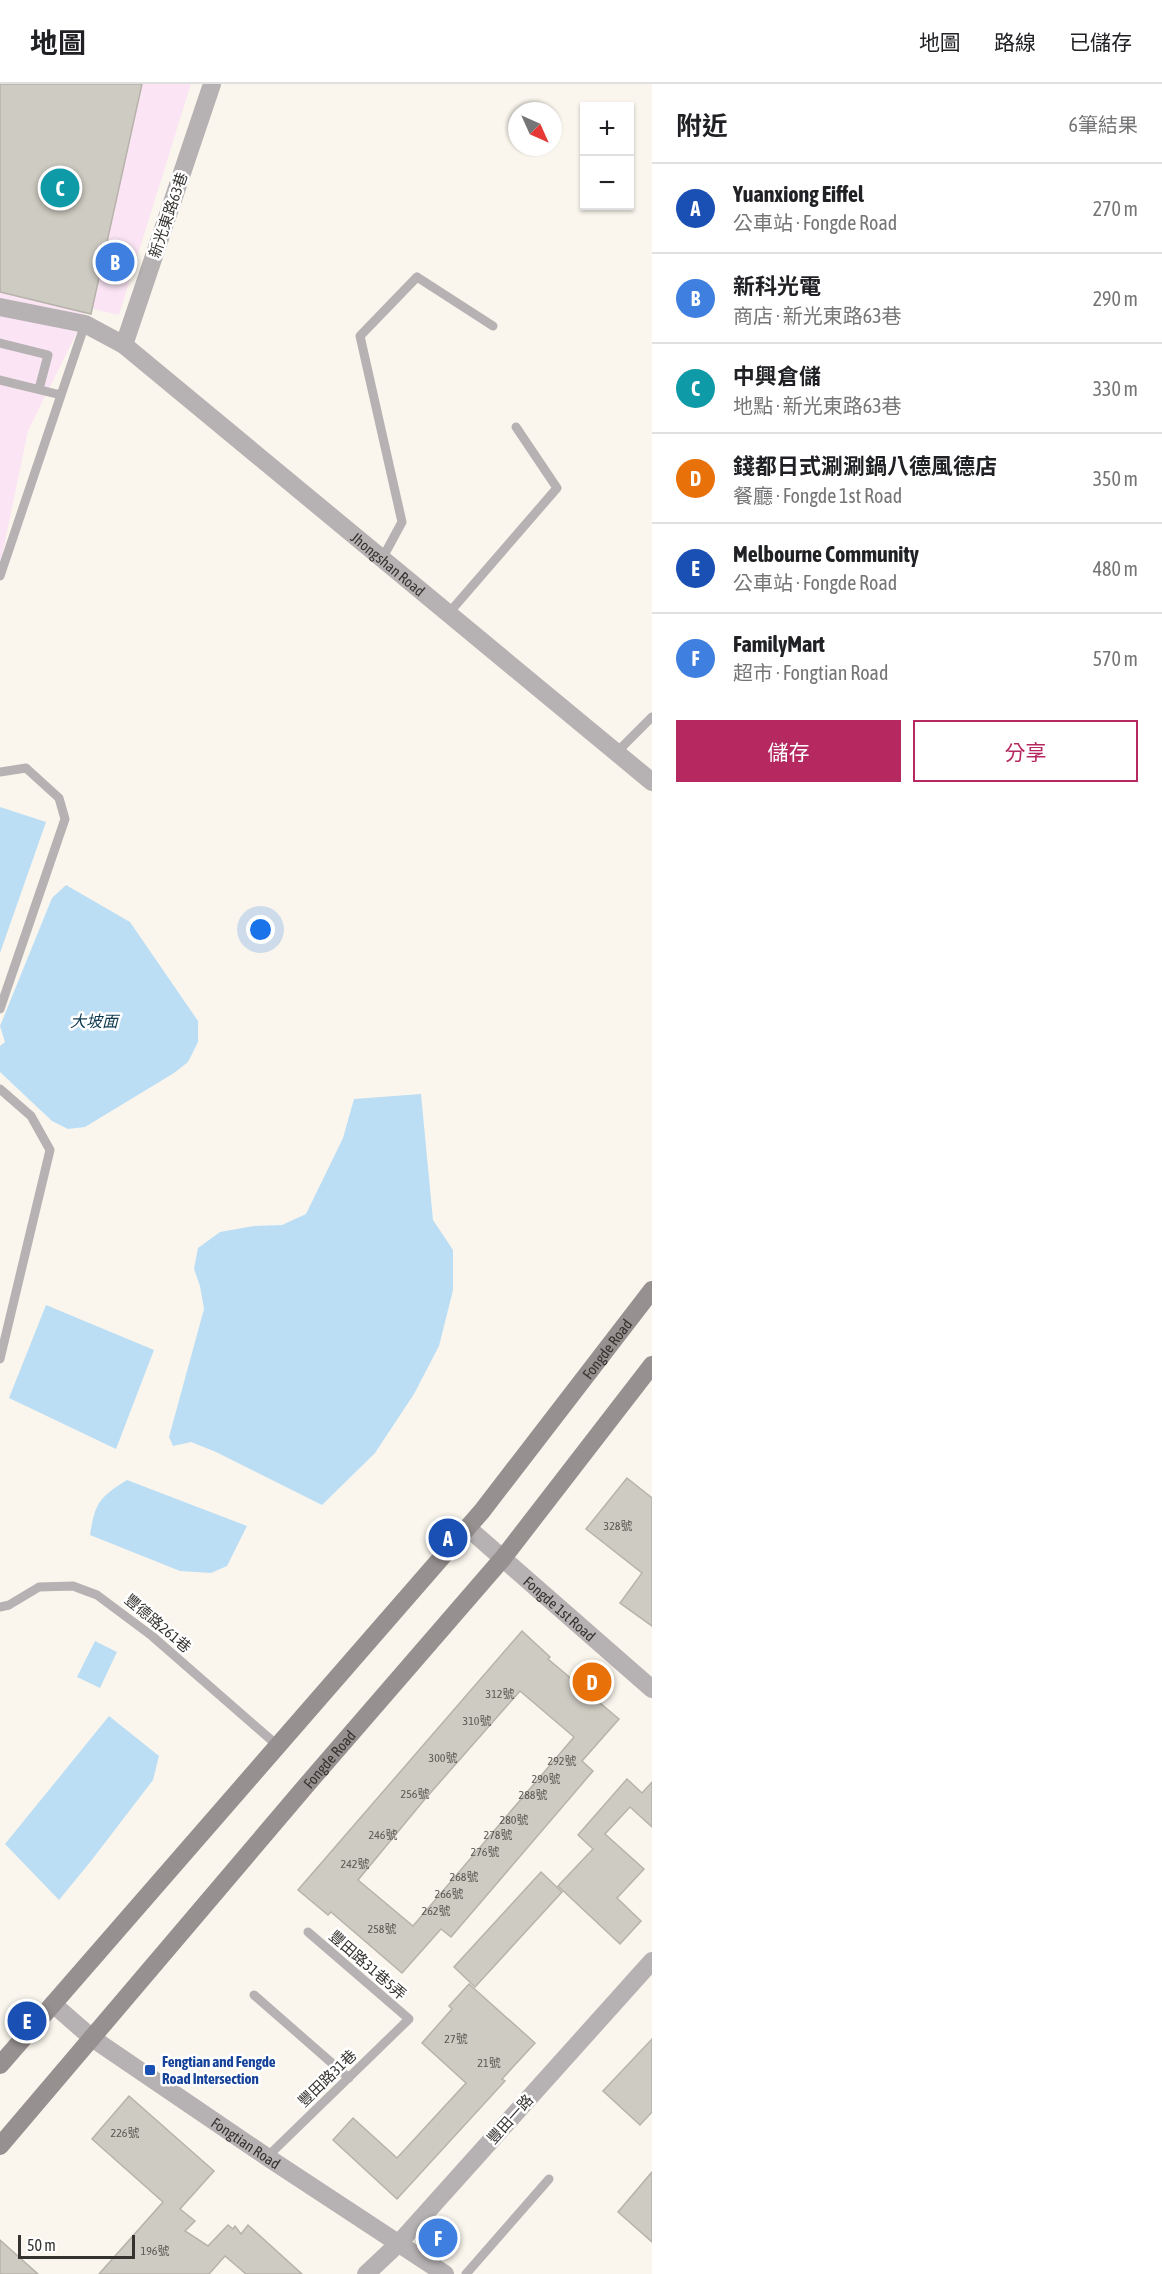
<!DOCTYPE html>
<html lang="zh-TW">
<meta charset="utf-8">
<style>
body{margin:0;font-family:"Asap Condensed","Noto Sans TC",sans-serif;background:#f2f2f2;color:#202124}
.controls{position:absolute;right:18px;top:18px;display:grid;overflow:hidden;border-radius:0px;box-shadow:0 2px 4px #0004}
.controls button{width:54px;height:54px;display:grid;place-items:center;padding:0;border:0;border-bottom:2px solid #e0e0e0;background:#fff;color:#202124;font:30px sans-serif}
.compass{position:absolute;left:508px;top:18px;width:54px;height:54px;border-radius:50%;background:#fff;box-shadow:0 2px 4px #0004;rotate:135deg}
.scale{position:absolute;left:18px;bottom:15px;width:117px;box-sizing:border-box;padding-left:6px;border:3px solid #353330;border-top:0;font-size:16px;line-height:21px;white-space:nowrap;color:#353330;-webkit-text-stroke:4px #fff;paint-order:stroke}
.you{position:absolute;left:261px;top:846px;width:21px;height:21px;margin:-15px;border:4px solid #fff;border-radius:50%;background:#1a73e8;box-shadow:0 0 0 9px #1a73e833}
.badge{display:grid;place-items:center;width:39px;height:39px;border-radius:50%;background:#b52860;color:#fff;font-size:20px;font-weight:700}
.pin{position:absolute;translate:-50% -50%;border:3px solid #fff;box-shadow:0 2px 6px #0006}
.list{margin:0;padding:0;list-style:none}
h2{display:flex;justify-content:space-between;align-items:center;height:78px;margin:0;padding:0 24px;font-size:26px}
h2 small{font-size:20px;font-weight:400;color:#757577}
.list li{display:grid;grid-template-columns:39px 1fr auto;gap:18px;align-items:center;box-sizing:border-box;height:90px;padding:0 24px;border-top:2px solid #e0e0e0}
.list b{display:block;font-size:22px;white-space:nowrap}
.list p{margin:0;font-size:20px;white-space:nowrap;color:#757577}
.list em{font-size:20px;font-style:normal;color:#757577}
.actions{display:flex;gap:12px;padding:18px 24px}
.actions a{flex:1;padding:14px 0;border:2px solid #b52860;border-radius:0px;text-align:center;font-size:21px;color:#b52860}
.actions .main{background:#b52860;color:#fff}
.map{position:relative;flex:none;width:652px;height:2190px;overflow:hidden}
header{display:flex;align-items:center;gap:36px;box-sizing:border-box;height:84px;padding:0 30px;background:#fff;border-bottom:2px solid #e0e0e0}
header strong{font-size:28px}
nav{display:flex;gap:33px;margin-inline-start:auto;font-size:21px}
main{display:flex}
aside{flex:1;background:#fff}
.map>svg:first-child{display:block}
.industrial{fill:#fbe5f4}
.water{fill:#bbdef5}
.building{fill:#cecbc2;stroke:#b6b3aa;stroke-width:1.5;fill-rule:evenodd}
.lines{fill:none;stroke-linecap:round;stroke-linejoin:round}
.service{stroke:#b6b1b2;stroke-width:9}
.minor{stroke:#b6b1b2;stroke-width:18}
.tertiary{stroke:#b6b1b2;stroke-width:18}
.secondary{stroke:#979090;stroke-width:18}
.transit-dot{fill:#1a4fb4;stroke:#fff;stroke-width:2}
.labels{text-anchor:middle;dominant-baseline:central;stroke-width:5;stroke-linejoin:round;paint-order:stroke}
.number-label{font-size:12px;fill:#5b5954}
.street-label{font-size:15px;fill:#353330;stroke:#fff}
.transit-label{font-size:15px;font-weight:bold;fill:#164399;stroke:#fff;text-anchor:start}
.water-label{font-size:16px;font-style:italic;fill:#0d394f;stroke:#fff}
</style>
<header>
<strong>地圖</strong>
<nav><a>地圖</a><a>路線</a><a>已儲存</a></nav>
</header>
<main>
<div class="map">
<svg width="652" height="2190" viewBox="0 0 652 2190">
<rect width="100%" height="100%" fill="#faf6ed"/>
<!-- industrial -->
<path class="industrial" d="M0,0H191L119,231L89,224L28,347L0,482Z"/>
<!-- water -->
<path class="water" d="M0,723L46,738L0,869Z
M66,801L130,838L198,937V958L188,978L174,989L85,1043L68,1045L52,1037L0,988V962L5,958L0,942L52,814Z
M421,1010L433,1136L453,1166V1206L439,1262L414,1310L375,1369L322,1421L216,1368L191,1358L173,1362L169,1353L204,1225L200,1202L194,1185L198,1164L220,1148L254,1142L282,1141L306,1130L343,1054L354,1015Z
M46,1221L154,1266L116,1365L9,1314Z
M127,1396L247,1442L227,1482L211,1489L180,1487L90,1451C95,1418 100,1413 127,1396Z
M95,1557L117,1568L100,1604L77,1593Z
M109,1632L159,1672L153,1696L91,1777L59,1816L5,1760Z"/>
<!-- building -->
<path class="building" d="M0,0H142L91,230L0,208Z
M627,1394L652,1414V1542L620,1519L642,1489L586,1445Z
M522,1547L550,1573L548,1575L619,1635L582,1677L593,1687L451,1853L441,1845L402,1889L331,1828L328,1831L298,1806ZM520,1607L574,1653L413,1842L358,1796L425,1715Z
M627,1695L642,1709L652,1698V1743L630,1723L605,1750L644,1785L617,1814L641,1837L620,1860L558,1802L593,1765L578,1751Z
M541,1788L562,1808L475,1903L454,1883Z
M469,1900L535,1959L502,1995L505,1997L397,2115L333,2056L353,2034L397,2074L466,1999L422,1959L452,1925L449,1922Z
M652,1955V2028L640,2041L603,2007Z
M129,2012L214,2087L180,2125L195,2137L185,2147L208,2162L228,2141L233,2145L235,2142L241,2150L248,2141L302,2190H246L225,2172L209,2190H99L163,2118L92,2055Z
M652,2088V2158L618,2128Z
M0,2156L38,2190H0Z"/>
<g class="lines">
<!-- service -->
<path class="service" d="M0,259L48,271L39,305
M0,296L61,311
M382,475L402,438L360,252L417,193L493,242
M0,492L85,240
M448,530L557,404L516,343
M616,669L652,633
M0,688L26,684L59,714L65,735L0,925
M0,1005L31,1032L50,1066L0,1275
M0,1523L9,1521L39,1503L73,1502L97,1511L152,1552L277,1661
M254,1911L349,1994
M267,2073L409,1935L308,1848
M466,2190L549,2095"/>
<!-- minor -->
<g class="minor">
<path id="s1" d="M0,223L85,240L124,261L652,698"/>
<path d="M124,261L212,0"/>
<path id="s2" d="M468,1444L652,1605"/>
<path d="M366,2190L399,2159L652,1877"/>
</g>
<!-- tertiary -->
<path class="tertiary" id="s3" d="M53,1920L92,1954L267,2073L445,2190"/>
<!-- secondary -->
<g class="secondary">
<path id="s4" d="M0,1981L482,1427L652,1206"/>
<path id="s5" d="M0,2062L310,1697L503,1474L652,1281"/>
</g>
</g>
<!-- markers -->
<rect class="transit-dot" x="144" y="1980" width="12" height="12" rx="3"/>
<g class="labels">
<!-- number labels -->
<g class="number-label">
<text x="618" y="1442">328號</text>
<text x="500" y="1610">312號</text>
<text x="477" y="1637">310號</text>
<text x="443" y="1674">300號</text>
<text x="562" y="1677">292號</text>
<text x="546" y="1695">290號</text>
<text x="415" y="1710">256號</text>
<text x="533" y="1711">288號</text>
<text x="514" y="1736">280號</text>
<text x="383" y="1751">246號</text>
<text x="498" y="1751">278號</text>
<text x="485" y="1768">276號</text>
<text x="355" y="1780">242號</text>
<text x="464" y="1793">268號</text>
<text x="449" y="1810">266號</text>
<text x="436" y="1827">262號</text>
<text x="382" y="1845">258號</text>
<text x="456" y="1955">27號</text>
<text x="489" y="1979">21號</text>
<text x="125" y="2049">226號</text>
<text x="155" y="2167">196號</text>
</g>
<!-- street labels -->
<g class="street-label">
<text transform="translate(168 131) rotate(-71)">新光東路63巷</text>
<text stroke="none"><textPath href="#s1" startOffset="474">Jhongshan Road</textPath></text>
<text stroke="none"><textPath href="#s4" startOffset="939">Fongde Road</textPath></text>
<text stroke="none"><textPath href="#s2" startOffset="122">Fongde 1st Road</textPath></text>
<text transform="translate(158 1539) rotate(40)">豐德路261巷</text>
<text stroke="none"><textPath href="#s5" startOffset="508">Fongde Road</textPath></text>
<text transform="translate(368 1881) rotate(41)">豐田路31巷5弄</text>
<text transform="translate(327 1994) rotate(-44)">豐田路31巷</text>
<text transform="translate(510 2035) rotate(-48)">豐田一路</text>
<text stroke="none"><textPath href="#s3" startOffset="238">Fongtian Road</textPath></text>
</g>
<!-- transit labels -->
<g class="transit-label">
<text x="162" y="1977">Fengtian and Fengde<tspan x="162" dy="17">Road Intersection</tspan></text>
</g>
<!-- water labels -->
<g class="water-label">
<text x="94" y="937">大坡面</text>
</g>
</g>
</svg>
<div class="controls">
<button>+</button>
<button>−</button>
</div>
<svg class="compass" viewBox="-18 -18 36 36"><path d="M0-13l5 13h-10z" fill="#e53935"/><path d="M0 13l5-13h-10z" fill="#757577"/></svg>
<div class="scale">50 m</div>
<div class="you"></div>
<div class="pin badge" style="left:448px;top:1454px;background:#1a4fb4">A</div>
<div class="pin badge" style="left:115px;top:178px;background:#3f7fe0">B</div>
<div class="pin badge" style="left:60px;top:104px;background:#0f9aa8">C</div>
<div class="pin badge" style="left:592px;top:1598px;background:#e8710a">D</div>
<div class="pin badge" style="left:27px;top:1937px;background:#1a4fb4">E</div>
<div class="pin badge" style="left:438px;top:2154px;background:#3f7fe0">F</div>
</div>
<aside>
<h2>附近<small>6筆結果</small></h2>
<ul class="list">
<li><span class="badge" style="background:#1a4fb4">A</span><div><b>Yuanxiong Eiffel</b><p>公車站 · Fongde Road</p></div><em>270 m</em></li>
<li><span class="badge" style="background:#3f7fe0">B</span><div><b>新科光電</b><p>商店 · 新光東路63巷</p></div><em>290 m</em></li>
<li><span class="badge" style="background:#0f9aa8">C</span><div><b>中興倉儲</b><p>地點 · 新光東路63巷</p></div><em>330 m</em></li>
<li><span class="badge" style="background:#e8710a">D</span><div><b>錢都日式涮涮鍋八德風德店</b><p>餐廳 · Fongde 1st Road</p></div><em>350 m</em></li>
<li><span class="badge" style="background:#1a4fb4">E</span><div><b>Melbourne Community</b><p>公車站 · Fongde Road</p></div><em>480 m</em></li>
<li><span class="badge" style="background:#3f7fe0">F</span><div><b>FamilyMart</b><p>超市 · Fongtian Road</p></div><em>570 m</em></li>
</ul>
<div class="actions"><a class="main">儲存</a><a>分享</a></div>
</aside>
</main>
